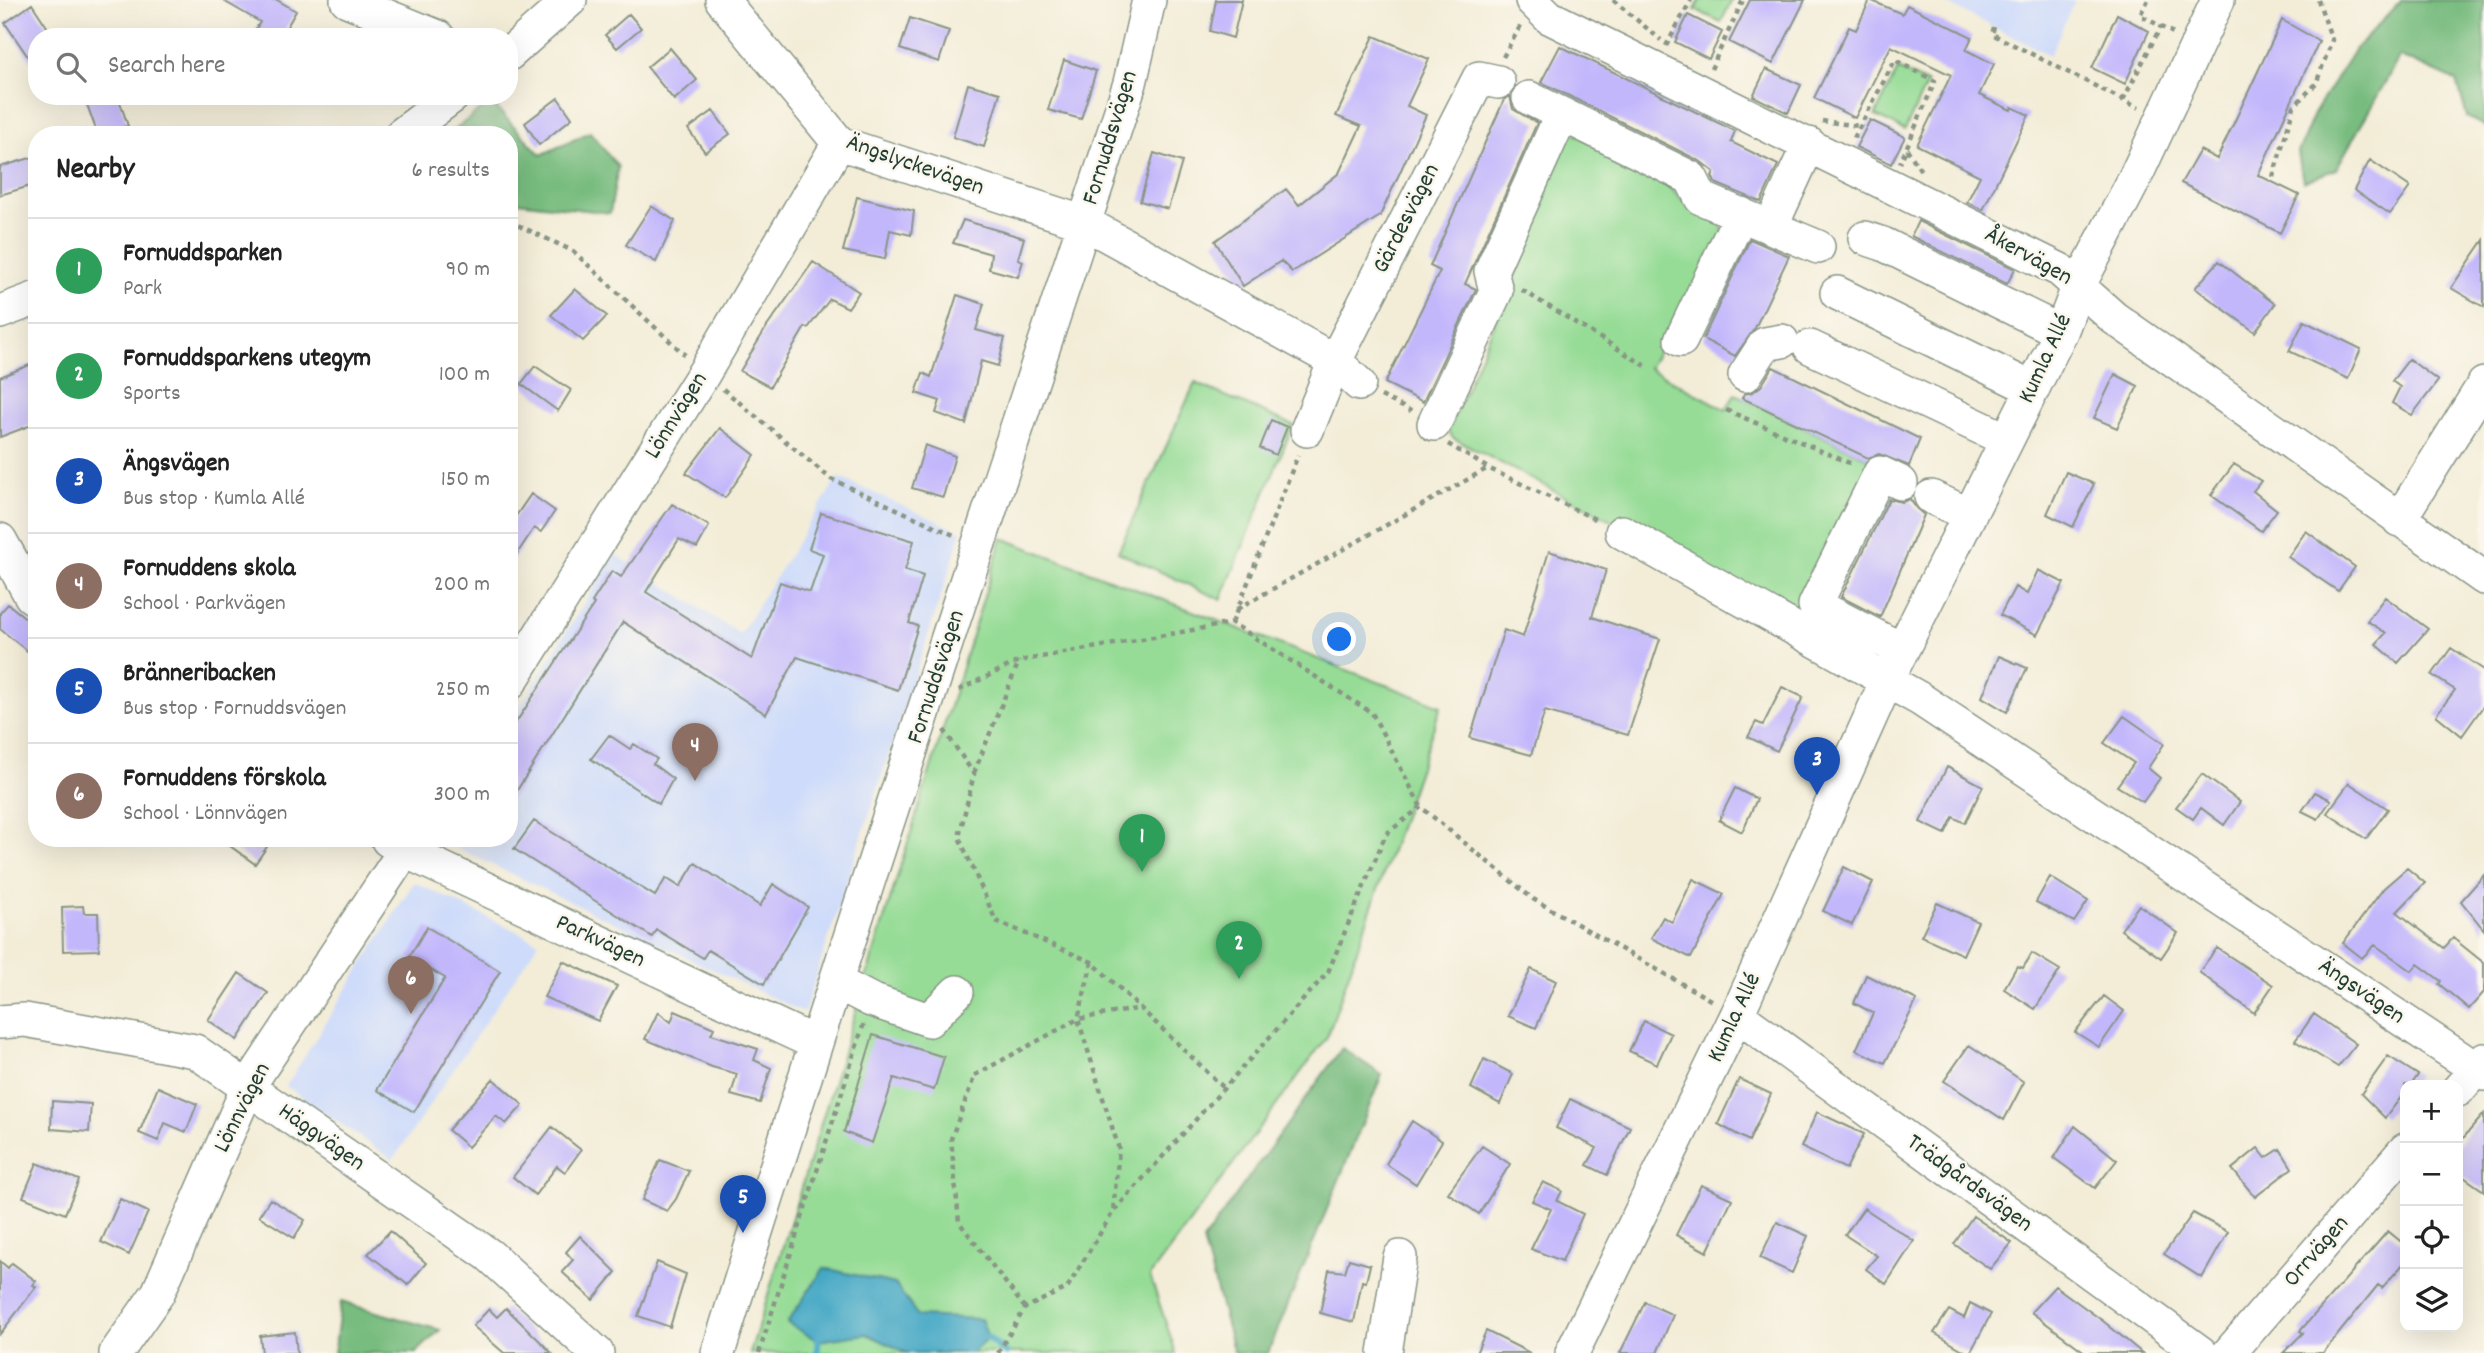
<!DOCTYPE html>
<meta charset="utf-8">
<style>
body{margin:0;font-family:Dekko,sans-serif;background:#f6f6f6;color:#222}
.controls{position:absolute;right:21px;bottom:21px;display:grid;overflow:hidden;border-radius:14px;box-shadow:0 7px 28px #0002}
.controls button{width:63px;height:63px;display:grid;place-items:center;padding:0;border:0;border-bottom:2px solid #e0e0e0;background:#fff;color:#222;font:35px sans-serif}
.you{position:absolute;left:1340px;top:640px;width:24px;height:24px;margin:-18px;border:5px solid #fff;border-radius:50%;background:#1a73e8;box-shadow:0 0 0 10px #1a73e833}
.badge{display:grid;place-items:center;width:46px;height:46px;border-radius:50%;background:#0f766e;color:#fff;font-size:23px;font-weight:700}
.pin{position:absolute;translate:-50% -58px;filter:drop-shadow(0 2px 4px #0008)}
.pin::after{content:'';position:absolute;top:37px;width:24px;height:21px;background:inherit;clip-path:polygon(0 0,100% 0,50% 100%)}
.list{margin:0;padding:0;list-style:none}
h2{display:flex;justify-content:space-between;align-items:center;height:91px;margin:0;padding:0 28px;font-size:30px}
h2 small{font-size:23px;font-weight:400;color:#767676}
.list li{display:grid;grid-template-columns:46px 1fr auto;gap:21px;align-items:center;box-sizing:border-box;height:105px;padding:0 28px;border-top:2px solid #e0e0e0}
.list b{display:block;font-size:26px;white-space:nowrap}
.list p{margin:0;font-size:23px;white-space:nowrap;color:#767676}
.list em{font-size:23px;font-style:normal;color:#767676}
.icon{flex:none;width:38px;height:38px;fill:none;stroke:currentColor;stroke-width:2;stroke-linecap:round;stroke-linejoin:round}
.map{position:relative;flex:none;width:2484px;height:1353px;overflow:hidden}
.search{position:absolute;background:#fff;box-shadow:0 7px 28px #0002;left:28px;top:28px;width:490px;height:77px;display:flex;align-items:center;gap:18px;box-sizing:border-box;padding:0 24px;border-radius:28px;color:#767676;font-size:26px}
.panel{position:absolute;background:#fff;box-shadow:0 7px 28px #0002;left:28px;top:126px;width:490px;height:721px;border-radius:28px}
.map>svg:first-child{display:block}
.built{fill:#cedbfa}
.green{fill:#96dc96;stroke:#5a8c65;stroke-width:2}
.forest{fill:#78bc7f;stroke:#4c7c5a;stroke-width:2}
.water{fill:#45a8c5;stroke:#32727c;stroke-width:2}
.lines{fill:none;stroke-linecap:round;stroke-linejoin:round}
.stream{stroke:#45a8c5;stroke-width:7}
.building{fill:#c3b7fc}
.minor-casing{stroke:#899586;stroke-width:36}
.path{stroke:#899586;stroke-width:4.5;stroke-dasharray:5 5;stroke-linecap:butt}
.minor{stroke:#fff;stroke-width:33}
.labels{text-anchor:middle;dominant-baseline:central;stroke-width:5;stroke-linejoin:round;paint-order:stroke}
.street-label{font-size:24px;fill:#1f3d34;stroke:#fbf7ec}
</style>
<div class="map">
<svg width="2484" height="1353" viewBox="0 0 2484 1353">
<rect width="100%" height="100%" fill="#fbf7ec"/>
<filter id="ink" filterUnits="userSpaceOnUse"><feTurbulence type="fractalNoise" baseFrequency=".0143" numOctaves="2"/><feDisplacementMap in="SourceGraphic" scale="14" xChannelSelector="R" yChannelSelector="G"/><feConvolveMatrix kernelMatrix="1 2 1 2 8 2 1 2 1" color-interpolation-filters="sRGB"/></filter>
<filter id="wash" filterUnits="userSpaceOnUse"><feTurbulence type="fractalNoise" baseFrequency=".00686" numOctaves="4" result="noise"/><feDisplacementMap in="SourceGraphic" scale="28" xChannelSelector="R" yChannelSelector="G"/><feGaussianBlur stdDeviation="1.57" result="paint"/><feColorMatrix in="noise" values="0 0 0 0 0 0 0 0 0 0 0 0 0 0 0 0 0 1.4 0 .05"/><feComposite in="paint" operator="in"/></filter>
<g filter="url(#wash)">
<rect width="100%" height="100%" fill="#f3edd8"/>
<!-- built -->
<path class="built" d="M1939,0H2075L2050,55Z
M838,477L962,532L804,1013L438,839L509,838V724L615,554L740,634Z
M414,882L539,942L393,1160L286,1086Z"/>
<!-- green -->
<path class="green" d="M1700,0H1732L1721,22L1695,10Z
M1898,69L1927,83L1905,130L1875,116Z
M1565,129L1662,176L1678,197L1718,216L1724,234L1649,368L1726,410L1735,394L1876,462L1801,619L1453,438L1448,431L1524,255L1516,237Z
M1195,383L1293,425L1221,600L1118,552Z
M1002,538L1441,706L1327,1037L1150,1276L1176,1353H750Z"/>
<!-- forest -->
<path class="forest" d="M2402,0H2484V126L2467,117L2457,81L2400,56L2336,169L2303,182L2298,152L2314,114L2354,50Z
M491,102L541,155L590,132L618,167L610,213L509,201V135H447Z
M1342,1048L1382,1075L1268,1353H1234L1203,1241Z
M341,1302L440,1330L416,1353H334Z"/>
<!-- water -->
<path class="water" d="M824,1268L895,1284L918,1316L981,1319L988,1338L972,1353H907L867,1334L818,1341L787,1323Z"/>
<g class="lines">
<!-- stream -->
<path class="stream" d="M988,1338L1006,1353
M817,1353L818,1341"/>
</g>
<g id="blocks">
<!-- building -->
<path class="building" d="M222,0H277L296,11L281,37H251L260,22Z
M1216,0H1242L1233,38L1210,31Z
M1750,0H1805L1773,64L1729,42Z
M1870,0L1902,14L1907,5L1972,37L1966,50L1994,64L1979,95L2011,110L2012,107L2029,115L1983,210L1967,202L1980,176L1917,145L1951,75L1891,46L1855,118L1814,98L1849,27L1856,30Z
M32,4L51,33L45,37H37V70L5,23Z
M629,14L641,28L617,48L605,35Z
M2117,14L2149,31L2125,84L2092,68Z
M1688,15L1722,32L1709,59L1675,42Z
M910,18L949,31L939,62L900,49Z
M2282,20L2319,41L2258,175L2299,195L2280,233L2181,183L2200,150L2217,159Z
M1374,36L1429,59L1407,106L1426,115L1380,216L1292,272L1281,261L1243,286L1215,241L1286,189L1299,205L1339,173L1361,126L1336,116Z
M1560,46L1735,131L1731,142L1778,165L1761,202L1715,183L1712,176L1714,172L1700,161L1541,82Z
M670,48L697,80L674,100L647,67Z
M1064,60L1096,71L1081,119L1048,110Z
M1766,69L1801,85L1788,113L1753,96Z
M968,84L1000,93L984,147L953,137Z
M84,96H118L128,126L98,135Z
M1510,96L1513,109L1537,123L1465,284L1476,289L1423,402L1385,383L1440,271L1430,266L1504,100Z
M558,98L572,118L539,145L525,123Z
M713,111L730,134L705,152L688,129Z
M1870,120L1905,137L1891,164L1856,147Z
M1154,153L1182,162L1168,209L1140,201Z
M37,156V184L0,195V167Z
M2370,160L2410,187L2390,214L2354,190Z
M857,197L914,211L911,235L890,230L885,259L843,251Z
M651,206L675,221L656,262L626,245Z
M963,220L1024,238L1018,259L1023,261L1018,277L989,269L991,254L953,243Z
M1918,221L2015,269L2007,284L1911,236Z
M1750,239L1789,256L1755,328L1735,356L1703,339Z
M2484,240V307L2451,288Z
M2219,261L2275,304L2255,332L2195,288Z
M813,262L859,292L848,308L830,299L808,328L805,327L770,387L740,371L766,328Z
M575,289L607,316L583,341L551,315Z
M957,295L984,304L976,330L1005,338L998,366L981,361L966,424L936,413L940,401L916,393L923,373L931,377Z
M2304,321L2361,349L2348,379L2289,351Z
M2409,359L2438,381L2412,415L2392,403L2400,387L2392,381Z
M37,362V423L0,437V377Z
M535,366L571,390L558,411L521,384Z
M1773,367L1920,439L1909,466L1879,454L1868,458L1742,398L1744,394L1753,392L1761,386Z
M2115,374L2138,386L2117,428L2094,418Z
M1271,420L1287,427L1276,455L1260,448Z
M720,428L755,455L725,498L686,473Z
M925,445L955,456L943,497L912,488Z
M2234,464L2261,481L2253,491L2277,510L2261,531L2211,495Z
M2066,472L2094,484L2073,527L2047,514Z
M531,494L555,511L541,532L534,528L509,566V526Z
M1889,499L1902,502L1910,499L1916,508L1924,515L1880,617L1841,597Z
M672,504L709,526L697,548L679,539L646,592L752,659L780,582L810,592L823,554L809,549L821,513L914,541L905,570L923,576L909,623L918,626L898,690L797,657L766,714L623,622L509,803V733L594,604L592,602L612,571L621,577Z
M2306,531L2355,567L2338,591L2288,557Z
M1549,551L1606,570L1592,617L1660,639L1628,735L1545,711L1531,755L1470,738L1504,630L1523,637Z
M2038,570L2064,583L2037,635L2000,615L2015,587L2027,594Z
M2385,597L2428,629L2398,663L2376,644L2386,633L2367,621Z
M8,604L37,627V659L0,629V613Z
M2451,648L2484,670V705L2462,736L2436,715L2455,690L2432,675Z
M1999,656L2027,668L2007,712L1982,697Z
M1782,687L1803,697L1777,751L1748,737L1756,722L1763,725Z
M2124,716L2164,744L2148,768L2160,778L2143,802L2117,786L2134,763L2104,743Z
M609,735L630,749L634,744L657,759L653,764L673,779L659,804L591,759Z
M1947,767L1983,786L1965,823L1953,817L1945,834L1920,822Z
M2202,774L2240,802L2224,825L2201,808L2193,819L2176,807Z
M2349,783L2388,809L2366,839L2327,813Z
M1735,788L1757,799L1742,832L1719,820Z
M2315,792L2331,800L2318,819L2302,811Z
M534,821L655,896L666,878L680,887L695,863L760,906L773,884L808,907L764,984L708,950L703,958L657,930L652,937L514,849Z
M219,838H273L255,864Z
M1844,867L1873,882L1852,925L1823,911Z
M2407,868L2425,883L2397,912L2444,948L2453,938L2484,963V992L2469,1009L2439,984L2441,981L2418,964L2412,971L2375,945L2362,958L2343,943L2384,888Z
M2484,875V930L2461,901Z
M2050,877L2088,901L2074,922L2036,902Z
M1693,879L1724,894L1691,958L1651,938L1663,917L1672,922Z
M1937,903L1978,922L1963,955L1921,936Z
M2139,905L2178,933L2161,958L2121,930Z
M83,906L84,913H98L99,950L63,951L62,907Z
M427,927L500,971L414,1112L377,1090L445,978L409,957Z
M2217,948L2273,985L2254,1013L2199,972Z
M2032,953L2060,970L2035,1009L2004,989L2017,966L2023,968Z
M563,961L617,986L598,1021L544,997Z
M1531,969L1556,981L1536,1028L1508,1016Z
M239,973L268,993L237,1040L208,1020Z
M1866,975L1917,1000L1885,1063L1856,1050L1873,1013L1854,1003Z
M2104,996L2124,1011L2099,1047L2075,1032Z
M675,1011L714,1028L711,1034L758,1049L754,1060L771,1068L760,1103L731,1095L737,1074L712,1067L645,1039L658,1012L671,1022Z
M2314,1014L2356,1044L2338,1067L2295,1041Z
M1644,1021L1671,1034L1657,1064L1629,1051Z
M873,1035L944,1057L934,1090L894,1078L872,1143L844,1132Z
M1969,1045L2024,1082L2004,1120L1944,1081Z
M2388,1056L2418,1075L2411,1085H2405V1092L2385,1118L2361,1094Z
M1484,1059L1513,1074L1500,1104L1471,1088Z
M493,1079L523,1105L506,1124L496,1116L468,1147L448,1130Z
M1739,1079L1771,1094L1749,1141L1718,1124Z
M158,1087L197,1104L186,1132L165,1123L158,1141L139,1133Z
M1570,1099L1630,1127L1607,1175L1587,1165L1597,1148L1556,1128Z
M52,1101L91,1104L89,1132L51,1129Z
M1817,1112L1864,1134L1846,1169L1801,1147Z
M2484,1114V1191L2458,1173V1144Z
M1412,1121L1442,1141L1416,1184L1386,1164Z
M2075,1126L2117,1160L2095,1188L2054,1158Z
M552,1127L581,1150L565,1172L557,1166L535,1195L513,1177Z
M1482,1146L1510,1164L1479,1214L1448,1193Z
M2258,1148L2266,1158L2280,1149L2292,1168L2255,1197L2232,1169Z
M660,1160L689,1171L676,1199L667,1211L642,1200Z
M37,1163L79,1180L65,1214L23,1197Z
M1543,1182L1562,1191L1557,1201L1583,1214L1562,1261L1531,1249L1551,1209L1532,1201Z
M1701,1185L1732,1199L1707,1252L1676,1235Z
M120,1199L148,1212L129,1255L101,1242Z
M270,1199L305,1220L294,1238L259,1216Z
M1864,1208L1914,1241L1886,1284L1866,1269L1877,1256L1845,1235Z
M2193,1213L2228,1232L2202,1278L2164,1254Z
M1973,1216L2012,1243L1990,1269L1954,1244Z
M1777,1222L1808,1236L1792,1273L1760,1258Z
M390,1231L426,1263L408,1285L368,1254Z
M2388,1231L2405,1245V1262L2382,1288L2378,1285L2323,1353H2283L2303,1333L2300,1331Z
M580,1236L616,1272L593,1300L562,1272L573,1260L566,1252Z
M1349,1259L1370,1265L1366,1282L1362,1281L1354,1322L1320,1313L1329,1270L1345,1272Z
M0,1261L8,1268L12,1263L36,1281L33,1285L36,1287L0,1334Z
M657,1262L686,1274L670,1327L638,1316Z
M2055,1286L2103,1321L2142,1353H2086L2031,1312Z
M1645,1302L1673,1315L1657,1353H1620Z
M1970,1303L1991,1314L1970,1353H1968L1934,1333L1949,1310L1964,1318Z
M506,1308L552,1353H504L473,1326L489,1309L497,1317Z
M1486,1331L1530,1353H1476Z
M295,1332L297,1353H262L260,1336Z"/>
</g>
</g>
<g filter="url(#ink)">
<use href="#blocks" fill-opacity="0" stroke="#899586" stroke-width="2"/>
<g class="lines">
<defs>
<path id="minor" d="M347,0L438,37
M722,0L839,143L1085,223L1335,361L1359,384
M1532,0L1549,17L2060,270L2114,318L2484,578
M509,54L570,0
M1529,98L1691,178L1701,198L1818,247
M401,135L453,96
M1771,227L1809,144
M1865,238L1883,244L2061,332
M1837,293L2033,389
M0,312L37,298
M1681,340L1741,214
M1810,347L2007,440
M1745,375L1765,344L1782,341
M1434,424L1496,291L1491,271L1561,116
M1307,430L1335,361L1479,78L1498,82
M1901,483L1880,473L1815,605L1902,650
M1931,497L1969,515
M2399,520L2484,384
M1622,532L1920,699L2484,1074
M0,540L31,596L37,600
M509,684L704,373L839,143
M388,840L405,851L815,1043
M836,982L871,1000L929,1020L957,992
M1737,1015L2201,1353
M0,1022L25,1020L195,1051L489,1255L597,1353
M2458,1090L2484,1060
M116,1353L158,1293L248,1087L413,838
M718,1353C850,928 992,506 1130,83L1149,0
M1385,1353L1400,1257
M1572,1353L1737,1015L1888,678L2061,332L2079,285L2133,182L2218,0
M2229,1353L2405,1150"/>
</defs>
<!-- minor casing -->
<use href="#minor" class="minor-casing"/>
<!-- path -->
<path class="path" d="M1613,0L1661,40
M2148,0L2140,15L2173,33
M1994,27L1992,34L2139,108
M1666,46L1691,0
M1503,57L1521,25
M1711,69L1743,0
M2123,100L2161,26
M1822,121L1859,126
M1854,138L1895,60L1935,81L1900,163
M1907,149L1921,171
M2273,177L2294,106L2316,84L2332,40L2318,0
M509,221L573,251L685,355
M1522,290L1649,368
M723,389L831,479L956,536
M1381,396L1411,411
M1726,410L1854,465
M1448,444L1488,468L1599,521
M1237,609L1488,468
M1232,623L1298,455
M959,690L1019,661L1232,623L1372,713L1421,807L1533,899L1714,1002
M944,730L974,774L959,837L996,921L1092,962L1224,1088
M974,773L1019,661
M1092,962L1078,1019L1119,1149L1113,1211
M1025,1308L959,1222L951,1139L975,1075L1078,1019L1142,1008
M759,1353L864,1023
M998,1353L1025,1308L1067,1288L1113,1212L1328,972L1386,834L1421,807"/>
<!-- minor -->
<use href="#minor" class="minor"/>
</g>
</g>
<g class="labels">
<!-- street labels -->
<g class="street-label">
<text transform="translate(1111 138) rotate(-73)">Fornuddsvägen</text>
<text transform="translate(915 166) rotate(19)">Ängslyckevägen</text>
<text transform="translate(1407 219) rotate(-63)">Gärdesvägen</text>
<text transform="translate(2028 257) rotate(29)">Åkervägen</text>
<text transform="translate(2046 359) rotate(-65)">Kumla Allé</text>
<text transform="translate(677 416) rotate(-58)">Lönnvägen</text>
<text transform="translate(937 677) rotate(-72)">Fornuddsvägen</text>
<text transform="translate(600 942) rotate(25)">Parkvägen</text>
<text transform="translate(2361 992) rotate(34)">Ängsvägen</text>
<text transform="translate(1735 1018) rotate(-65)">Kumla Allé</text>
<text transform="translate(243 1108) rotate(-63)">Lönnvägen</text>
<text transform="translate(321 1138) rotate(35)">Häggvägen</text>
<text transform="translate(1969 1184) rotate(36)">Trädgårdsvägen</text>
<text transform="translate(2317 1252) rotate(-49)">Orrvägen</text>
</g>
</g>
</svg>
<div class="controls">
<button>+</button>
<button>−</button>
<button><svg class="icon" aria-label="locate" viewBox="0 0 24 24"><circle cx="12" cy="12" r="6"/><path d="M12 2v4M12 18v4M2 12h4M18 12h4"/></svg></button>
<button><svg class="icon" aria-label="layers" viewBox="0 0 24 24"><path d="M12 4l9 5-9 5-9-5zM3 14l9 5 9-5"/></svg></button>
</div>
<div class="you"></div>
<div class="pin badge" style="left:1142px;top:872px;background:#2e9e5b">1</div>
<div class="pin badge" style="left:1239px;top:979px;background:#2e9e5b">2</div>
<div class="pin badge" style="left:1817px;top:795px;background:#1a4fb4">3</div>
<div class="pin badge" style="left:695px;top:781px;background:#8d6e63">4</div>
<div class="pin badge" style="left:743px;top:1233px;background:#1a4fb4">5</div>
<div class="pin badge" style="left:411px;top:1014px;background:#8d6e63">6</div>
<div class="search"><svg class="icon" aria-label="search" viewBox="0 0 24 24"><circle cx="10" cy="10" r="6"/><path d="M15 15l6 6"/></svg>Search here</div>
<section class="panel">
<h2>Nearby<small>6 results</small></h2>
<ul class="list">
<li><span class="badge" style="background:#2e9e5b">1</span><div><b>Fornuddsparken</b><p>Park</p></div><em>90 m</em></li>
<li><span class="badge" style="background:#2e9e5b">2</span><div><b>Fornuddsparkens utegym</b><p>Sports</p></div><em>100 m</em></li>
<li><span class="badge" style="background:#1a4fb4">3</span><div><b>Ängsvägen</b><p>Bus stop · Kumla Allé</p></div><em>150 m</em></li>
<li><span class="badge" style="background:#8d6e63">4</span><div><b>Fornuddens skola</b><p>School · Parkvägen</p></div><em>200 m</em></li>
<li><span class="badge" style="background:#1a4fb4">5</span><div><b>Bränneribacken</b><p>Bus stop · Fornuddsvägen</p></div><em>250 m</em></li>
<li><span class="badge" style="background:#8d6e63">6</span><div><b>Fornuddens förskola</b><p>School · Lönnvägen</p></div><em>300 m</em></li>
</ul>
</section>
</div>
